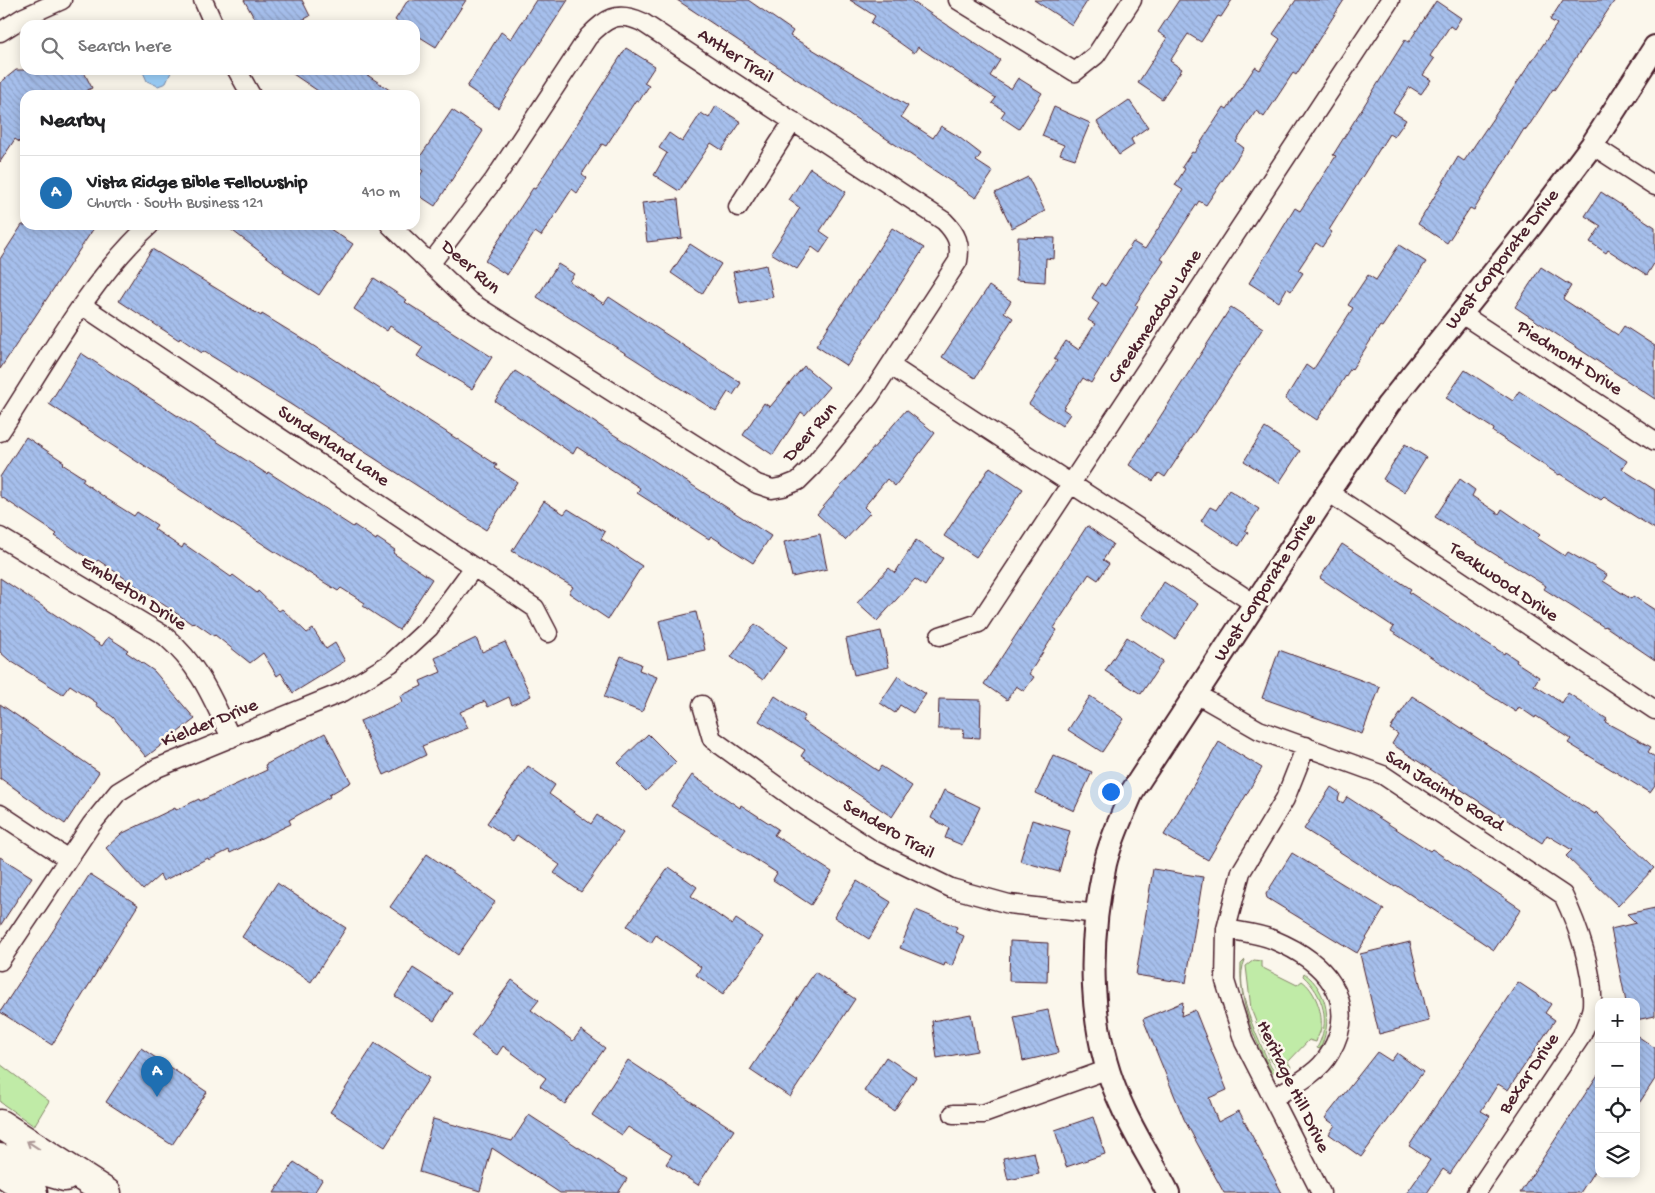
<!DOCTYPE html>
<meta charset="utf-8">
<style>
body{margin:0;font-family:"Gochi Hand",sans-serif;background:#f6f6f6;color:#202124}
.controls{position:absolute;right:15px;bottom:15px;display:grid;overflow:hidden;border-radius:10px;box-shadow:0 2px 12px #0003}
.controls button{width:45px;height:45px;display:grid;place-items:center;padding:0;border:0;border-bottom:1px solid #e0e0e0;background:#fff;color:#202124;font:25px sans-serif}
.you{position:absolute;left:1110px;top:791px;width:18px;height:18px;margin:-12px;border:4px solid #fff;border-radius:50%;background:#1a73e8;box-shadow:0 0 0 8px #1a73e833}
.badge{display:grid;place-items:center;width:32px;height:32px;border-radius:50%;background:#1f6fb2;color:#fff;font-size:16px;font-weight:700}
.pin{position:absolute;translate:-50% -41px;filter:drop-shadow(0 1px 2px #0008)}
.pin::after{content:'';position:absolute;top:26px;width:18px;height:15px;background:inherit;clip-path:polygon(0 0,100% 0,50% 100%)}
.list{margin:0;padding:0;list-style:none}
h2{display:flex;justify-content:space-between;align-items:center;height:65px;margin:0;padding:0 20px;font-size:21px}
h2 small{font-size:16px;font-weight:400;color:#757577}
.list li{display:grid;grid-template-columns:32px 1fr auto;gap:15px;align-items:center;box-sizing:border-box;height:75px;padding:0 20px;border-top:1px solid #e0e0e0}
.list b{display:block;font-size:19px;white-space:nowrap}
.list p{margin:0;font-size:16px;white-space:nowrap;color:#757577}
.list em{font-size:16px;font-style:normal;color:#757577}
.icon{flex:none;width:28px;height:28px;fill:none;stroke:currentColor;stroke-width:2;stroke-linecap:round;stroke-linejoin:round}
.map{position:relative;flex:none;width:1655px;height:1193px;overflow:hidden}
.search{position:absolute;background:#fff;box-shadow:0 2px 12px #0003;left:20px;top:20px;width:400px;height:55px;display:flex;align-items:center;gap:12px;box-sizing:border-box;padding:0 18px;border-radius:15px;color:#757577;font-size:19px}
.panel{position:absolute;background:#fff;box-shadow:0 2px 12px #0003;left:20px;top:90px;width:400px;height:140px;border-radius:15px}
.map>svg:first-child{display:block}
.grass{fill:#c0eba7;stroke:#858569}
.water{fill:#9cd0fa;stroke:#7b89a7}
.building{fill:url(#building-back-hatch);stroke:#4a1f2b}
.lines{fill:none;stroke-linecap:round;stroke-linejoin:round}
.minor-casing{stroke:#4a1f2b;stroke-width:21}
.tertiary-casing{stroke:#4a1f2b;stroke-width:26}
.primary-casing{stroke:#4a1f2b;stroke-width:31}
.minor{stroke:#fbf7ec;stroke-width:18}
.tertiary{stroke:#fbf7ec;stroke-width:22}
.primary{stroke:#fbf7ec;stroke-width:28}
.oneway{stroke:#ab9695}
.labels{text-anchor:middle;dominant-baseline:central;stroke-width:5;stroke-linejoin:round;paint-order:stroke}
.street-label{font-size:19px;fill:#4a1f2b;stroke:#fbf7ec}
</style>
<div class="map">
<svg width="1655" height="1193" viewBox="0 0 1655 1193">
<defs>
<pattern id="building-back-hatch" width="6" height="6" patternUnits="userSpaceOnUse" patternTransform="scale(1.25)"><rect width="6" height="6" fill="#a6bfec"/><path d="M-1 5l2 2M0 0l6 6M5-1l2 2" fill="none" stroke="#90a4cb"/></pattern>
</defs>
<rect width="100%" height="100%" fill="#fbf7ec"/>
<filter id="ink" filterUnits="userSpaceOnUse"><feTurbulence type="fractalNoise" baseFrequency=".02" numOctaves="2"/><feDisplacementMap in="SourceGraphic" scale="10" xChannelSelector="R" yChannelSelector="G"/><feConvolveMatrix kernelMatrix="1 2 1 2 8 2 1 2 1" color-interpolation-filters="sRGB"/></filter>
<g filter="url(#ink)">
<!-- grass -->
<path class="grass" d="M1245,960C1232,988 1259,1041 1271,1067L1276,1073H1272C1254,1039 1239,1004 1241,964Z
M1254,960L1261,961V967L1297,985L1302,981C1314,989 1323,1011 1321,1027C1321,1032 1317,1037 1316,1042L1309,1040L1288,1062L1291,1067L1284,1071L1276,1067L1271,1060L1251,1009L1246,966Z
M1304,973C1329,991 1332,1024 1320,1049L1317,1048C1331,1022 1324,995 1303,976Z
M0,1064L49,1101L34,1126L0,1102Z"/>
<!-- water -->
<path class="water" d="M142,70H172L166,83L158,86L147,81Z"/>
<!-- building -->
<path class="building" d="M244,0H302L310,16L293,25H258Z
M408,0H466L436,47L415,34V25H402L395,20Z
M536,0H568L498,108L467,87L501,32L511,39Z
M677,0H748L793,31L790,36L908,106L901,117L933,138L941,126L956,135L981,154L976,161L993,172L976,198Z
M850,0H910L1000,60L990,76L1011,89L1018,78L1042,93L1019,129L1001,117L1005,111L992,103L996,98L918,47L914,53L900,43L871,23L875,16Z
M1034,0H1088L1072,25Z
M1179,0H1232L1221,17L1218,16L1201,42L1188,34L1170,61L1182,69L1162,99L1138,83L1167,38L1158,32Z
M1296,0H1344L1296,75L1293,73L1264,117L1256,111L1236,142L1244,148L1206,205L1199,201L1161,259L1164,261L1135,305L1138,307L1091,383L1083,378L1063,409L1070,414L1062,426L1029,404L1057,361L1054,359L1066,341L1079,350L1095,324L1088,320L1099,303L1092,298L1101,283L1105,286L1133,242L1145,249L1183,190L1175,185L1185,169L1182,167L1192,152L1194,153L1224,107L1227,109L1255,67L1260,70L1280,39L1273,34Z
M1563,0H1615L1554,90L1553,89L1526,130L1524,129L1474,210L1470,208L1447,243L1418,224L1458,157L1464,161L1557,24L1550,20Z
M1436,1L1461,18L1454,29L1450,26L1430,56L1434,59L1423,75L1431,80L1421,94L1410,87L1393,112L1406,120L1394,137L1389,134L1329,230L1332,232L1322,247L1316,243L1298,270L1303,273L1291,291L1287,288L1279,302L1249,283L1295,208L1300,211L1336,156L1333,155L1405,40L1409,42Z
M626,48L655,66L644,83L649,86L639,101L636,100L606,146L602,144L582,174L587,178L577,193L572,189L541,236L535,232L507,275L485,261L533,188L535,189Z
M16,70H83L92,88L78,95H25V146L15,139L0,162V83Z
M287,70H360L397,95H324Z
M1129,100L1148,127L1131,139L1134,145L1119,155L1097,122Z
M716,106L741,122L722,150L711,143L679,191L654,175L667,153L659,148L669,133L682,142L701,113L709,118Z
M1054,107L1090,123L1075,159L1060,154L1064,145L1042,136Z
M452,110L483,131L435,206L415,193V183L423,171L415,164Z
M810,168L846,192L820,231L830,238L820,253L812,247L797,269L771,253L800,208L789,200Z
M1028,177L1045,211L1012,228L995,193Z
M1601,192L1655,227V262L1647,275L1608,250L1606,253L1590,242L1601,226L1585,216Z
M678,199L682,238L647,242L642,203Z
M22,225H96L0,369V259Z
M225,225H324L353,244L319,295L283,272L284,270Z
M892,228L924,248L847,366L816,346Z
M1018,237L1055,238L1054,259L1046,258L1045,282L1016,280Z
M690,244L721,264L702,294L671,273Z
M1399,245L1426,262L1382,327L1380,326L1352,369L1351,368L1317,420L1285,399L1306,365L1313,370L1353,308L1348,305L1368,275L1376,280Z
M152,249L261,316L262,314L306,341L497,465L495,468L517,482L486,530L290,404L203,351L202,353L180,338L179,340L119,301Z
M558,264L574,274L569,281L604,304L609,297L741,383L733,395L728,392L716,411L537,297Z
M766,265L773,297L740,304L733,272Z
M1541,267L1571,286L1563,299L1618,335L1624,326L1655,346V399L1515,307Z
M374,278L407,300L405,302L492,357L472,389L417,356L423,347L390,326L387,331L354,309Z
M989,286L1011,301L1004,312L1013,318L975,378L942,357Z
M1231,307L1263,328L1165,477L1159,473L1153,481L1129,465Z
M81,353L267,474L268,472L353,527L354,525L376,540L377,538L395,550L393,553L432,579L399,630L363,606L365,603L341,588L338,591L272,550L49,404Z
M804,366L829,387L805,415L801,412L773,455L743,435L764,403L770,407Z
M1465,370L1513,401L1519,391L1627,461L1622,469L1655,490V529L1604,497L1601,500L1560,474L1559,475L1493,432L1494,429L1446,398Z
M515,371L771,536L753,563L711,536L709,539L637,493L640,488L577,447L573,454L495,401Z
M906,410L935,433L895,486L887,479L864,507L870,513L845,540L817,514Z
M1265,428L1300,451L1279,483L1244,461Z
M26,437L64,462L62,464L84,478L82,481L107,499L134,516L137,512L157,525L154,529L182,548L184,544L231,577L233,575L257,593L258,591L279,611L282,609L307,633L313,629L326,649L335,643L345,661L293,693L281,673L277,676L263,653L250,663L215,635L214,636L194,622L192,624L98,560L95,563L55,536L57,534L0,496V477Z
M1405,444L1426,457L1404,492L1383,479Z
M990,467L1023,489L976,557L944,536Z
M1460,479L1475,490L1472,496L1499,514L1502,509L1540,535L1537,538L1565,556L1568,552L1591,565L1607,575L1603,581L1631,599L1633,596L1655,610V660L1605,626L1604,627L1544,589L1546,586L1435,517Z
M1229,490L1259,509L1245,530L1248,532L1239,546L1201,521L1210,507L1216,510Z
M544,501L564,514L568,509L605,532L601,539L642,566L608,619L569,593L573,587L512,551Z
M1087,526L1113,544L1103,560L1109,564L1098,580L1089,574L1054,628L1057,630L1029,674L1034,677L1024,691L1016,686L1007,700L984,684Z
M820,534L827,569L792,577L784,542Z
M916,540L943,558L925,586L915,579L877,621L857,603L889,568L895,573Z
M1342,544L1411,589L1409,592L1504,654L1505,652L1517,660L1516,662L1539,677L1534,685L1562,703L1568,693L1607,719L1605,722L1651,747L1648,752L1655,757V786L1650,793L1568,743L1571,739L1536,716L1535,718L1519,707L1516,712L1391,631L1394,627L1320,578Z
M0,578L102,646L108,637L128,650L126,652L154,671L195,719L146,757L113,717L96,705L97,703L70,685L63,694L9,660L0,652Z
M1164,582L1198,604L1175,639L1142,617Z
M696,612L705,650L668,658L659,621Z
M755,624L787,647L763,680L731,657Z
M881,631L889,667L854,675L846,639Z
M1127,637L1163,661L1141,694L1105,671Z
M476,638L482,652L505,642L531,696L512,705L509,697L488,707L485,701L460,712L468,728L422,746L426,755L384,775L360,721L402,702L400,696L422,686L420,681L441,672L435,658Z
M1279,650L1380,687L1362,734L1262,698Z
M621,656L641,664L639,670L657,677L642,712L604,697Z
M898,676L926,694L913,713L900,705L895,713L880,703Z
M775,696L805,716L802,721L878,771L881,766L912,786L892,817L801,756L805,750L759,721Z
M1090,696L1124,719L1102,752L1068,730Z
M1412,696L1595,814L1596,812L1654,868L1618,906L1566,856L1572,850L1547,835L1542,843L1392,744L1398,734L1390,729Z
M939,699L981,700L980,738L963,737L964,729H938Z
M0,704L99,772L65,824L0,778Z
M325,733L351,782L329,795L330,797L289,820L291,824L230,853L229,850L209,860L208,858L163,881L160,875L143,890L106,848L121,834L175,808L176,810L199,799L200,801L267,770L265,765Z
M648,734L676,762L646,791L618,763Z
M1219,742L1262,768L1208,860L1164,835Z
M1053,755L1092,772L1074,811L1036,793Z
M528,766L555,785L549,794L591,824L597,815L623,833L581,892L554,873L560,865L517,835L513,841L487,823Z
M692,775L740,808L741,805L778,829L774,835L832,872L811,905L773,880L777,873L671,806Z
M1331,787L1340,793L1338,800L1343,803L1347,797L1430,851L1432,849L1521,909L1494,950L1396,885L1395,887L1304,829Z
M944,790L980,807L962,845L945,838L949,828L931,818Z
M1032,820L1070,831L1059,872L1020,861Z
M1292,853L1384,909L1357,953L1267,898L1266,894Z
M427,854L495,902L458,955L390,907Z
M0,857L32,877L0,926Z
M669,867L697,887L691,896L732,925L736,919L763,937L723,994L696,975L701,967L656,935L651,943L627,926Z
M1153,869L1203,877L1186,983L1136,975Z
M90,874L138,905L52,1045L0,1012Z
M857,881L891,902L869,939L834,917Z
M277,883L346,928L311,982L242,937Z
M1655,908V1016L1636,1020V1002H1626L1611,929L1636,923L1627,914Z
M916,910L957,927L955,932L964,936L952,966L945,963L944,966L900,948Z
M1010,941L1048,943L1047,982L1009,981Z
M1410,942L1429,1021L1379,1034L1360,954Z
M413,968L452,993L434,1021L395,996Z
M815,972L855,999L790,1097L750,1070Z
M512,980L539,1000L531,1010L573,1041L581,1030L605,1048L565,1104L540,1086L546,1078L503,1046L497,1055L471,1036Z
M1518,982L1551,1004L1545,1013L1555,1020L1508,1090L1498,1084L1481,1111L1490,1116L1450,1174L1443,1169L1427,1193H1407L1430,1160L1409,1146Z
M1183,1002L1181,1016L1195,1010L1227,1090L1209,1098L1218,1122L1239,1111L1282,1193H1224L1184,1119L1143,1019Z
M1048,1010L1058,1053L1023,1061L1014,1017Z
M971,1014L977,1051L937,1058L932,1021Z
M1636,1035L1655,1048V1079L1636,1108Z
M375,1043L429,1078L385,1147L330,1112Z
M141,1048L207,1092L172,1145L106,1102Z
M1377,1052L1391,1061L1397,1053L1423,1072L1361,1157L1329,1134L1335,1125L1325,1118Z
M886,1057L916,1077L894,1111L864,1091Z
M628,1060L734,1130L698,1185L666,1164L672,1155L628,1127L622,1135L592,1115Z
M1599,1073V1164L1580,1193H1520Z
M529,1115L627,1179L618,1193H560L492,1148L480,1191L419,1172L433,1119L512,1141Z
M1093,1117L1105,1154L1066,1167L1055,1130Z
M1034,1152L1039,1174L1008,1180L1003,1158Z
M294,1162L322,1180L314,1193H274Z"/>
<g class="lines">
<defs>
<path id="minor" d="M203,0L214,25
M958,0L1075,72L1096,55L1132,0
M0,32L24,17L62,0
M237,70L251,95
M1592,145L1655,186
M738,207L793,121
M390,225L469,301L757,484L772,489L783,487L798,481L812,467L870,396L958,261C961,244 957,234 944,221L642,22C617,11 606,18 588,37L494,180L431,263
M83,306L535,608L548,633
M1460,313L1655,441
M891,366L1255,604
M0,432C45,364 90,279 150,225
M1328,492L1655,710
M0,537L165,636C201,668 211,696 231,738
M940,636L979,623L1390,0
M1196,694L1259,730L1383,775L1563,895C1578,926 1594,971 1592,1006C1591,1015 1585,1026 1582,1035L1476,1193
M702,705L712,739L799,802L873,850L951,888L1009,904L1098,914
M1306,746L1285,799L1241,872L1226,929L1225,981L1244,1042L1321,1193
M0,814L68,859
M1226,929C1241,932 1260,934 1274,940C1322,960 1362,999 1330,1053C1319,1073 1293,1086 1273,1098
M0,961L91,825L118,792L157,768L343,692L391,663L429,628L474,567
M953,1114H983L1109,1069"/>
<path id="tertiary" d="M1168,1193C1154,1164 1135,1136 1122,1106C1087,1032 1088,942 1105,864C1111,838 1123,814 1133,790L1328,492L1388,405L1531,226L1592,145L1655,47"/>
<path id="primary" d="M0,1124L107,1193
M0,1158L65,1177
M0,1171L33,1193"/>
</defs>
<!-- minor casing -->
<use href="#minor" class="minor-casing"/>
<!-- tertiary casing -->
<use href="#tertiary" class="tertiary-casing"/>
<!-- primary casing -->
<use href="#primary" class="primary-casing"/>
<!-- minor -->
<use href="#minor" class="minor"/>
<!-- tertiary -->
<use href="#tertiary" class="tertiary"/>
<!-- primary -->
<use href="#primary" class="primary"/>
</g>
<!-- one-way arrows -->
<defs><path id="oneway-shaft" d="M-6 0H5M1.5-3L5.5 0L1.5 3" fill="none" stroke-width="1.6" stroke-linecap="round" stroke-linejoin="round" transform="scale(1.25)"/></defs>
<use class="oneway" href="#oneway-shaft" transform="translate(33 1145) rotate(-147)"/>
</g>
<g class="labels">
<!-- street labels -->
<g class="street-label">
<text transform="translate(735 57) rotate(33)">Antler Trail</text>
<text transform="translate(1503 260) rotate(-52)">West Corporate Drive</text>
<text transform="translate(470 268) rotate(41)">Deer Run</text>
<text transform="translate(1156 317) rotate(-57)">Creekmeadow Lane</text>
<text transform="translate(1569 359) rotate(33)">Piedmont Drive</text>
<text transform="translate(811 433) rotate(-49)">Deer Run</text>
<text transform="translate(333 447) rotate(34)">Sunderland Lane</text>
<text transform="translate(1503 583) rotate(34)">Teakwood Drive</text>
<text transform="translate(1266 588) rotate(-57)">West Corporate Drive</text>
<text transform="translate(133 594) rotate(33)">Embleton Drive</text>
<text transform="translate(210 724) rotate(-22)">Kielder Drive</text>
<text transform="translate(1444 792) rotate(32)">San Jacinto Road</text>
<text transform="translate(888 830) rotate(30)">Sendero Trail</text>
<text transform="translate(1530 1074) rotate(-56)">Bexar Drive</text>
<text transform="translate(1292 1087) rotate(64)">Heritage Hill Drive</text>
</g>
</g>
</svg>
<div class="controls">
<button>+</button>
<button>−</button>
<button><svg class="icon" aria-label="locate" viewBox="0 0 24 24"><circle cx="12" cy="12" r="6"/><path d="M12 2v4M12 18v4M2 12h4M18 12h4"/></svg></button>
<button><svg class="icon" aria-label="layers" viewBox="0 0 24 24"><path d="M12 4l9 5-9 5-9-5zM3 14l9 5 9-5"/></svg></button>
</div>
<div class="you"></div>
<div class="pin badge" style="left:157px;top:1097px">A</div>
<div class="search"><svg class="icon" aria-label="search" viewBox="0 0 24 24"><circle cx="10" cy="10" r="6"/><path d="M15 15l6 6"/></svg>Search here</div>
<section class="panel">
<h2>Nearby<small></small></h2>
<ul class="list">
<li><span class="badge">A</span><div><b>Vista Ridge Bible Fellowship</b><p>Church · South Business 121</p></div><em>410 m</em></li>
</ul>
</section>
</div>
